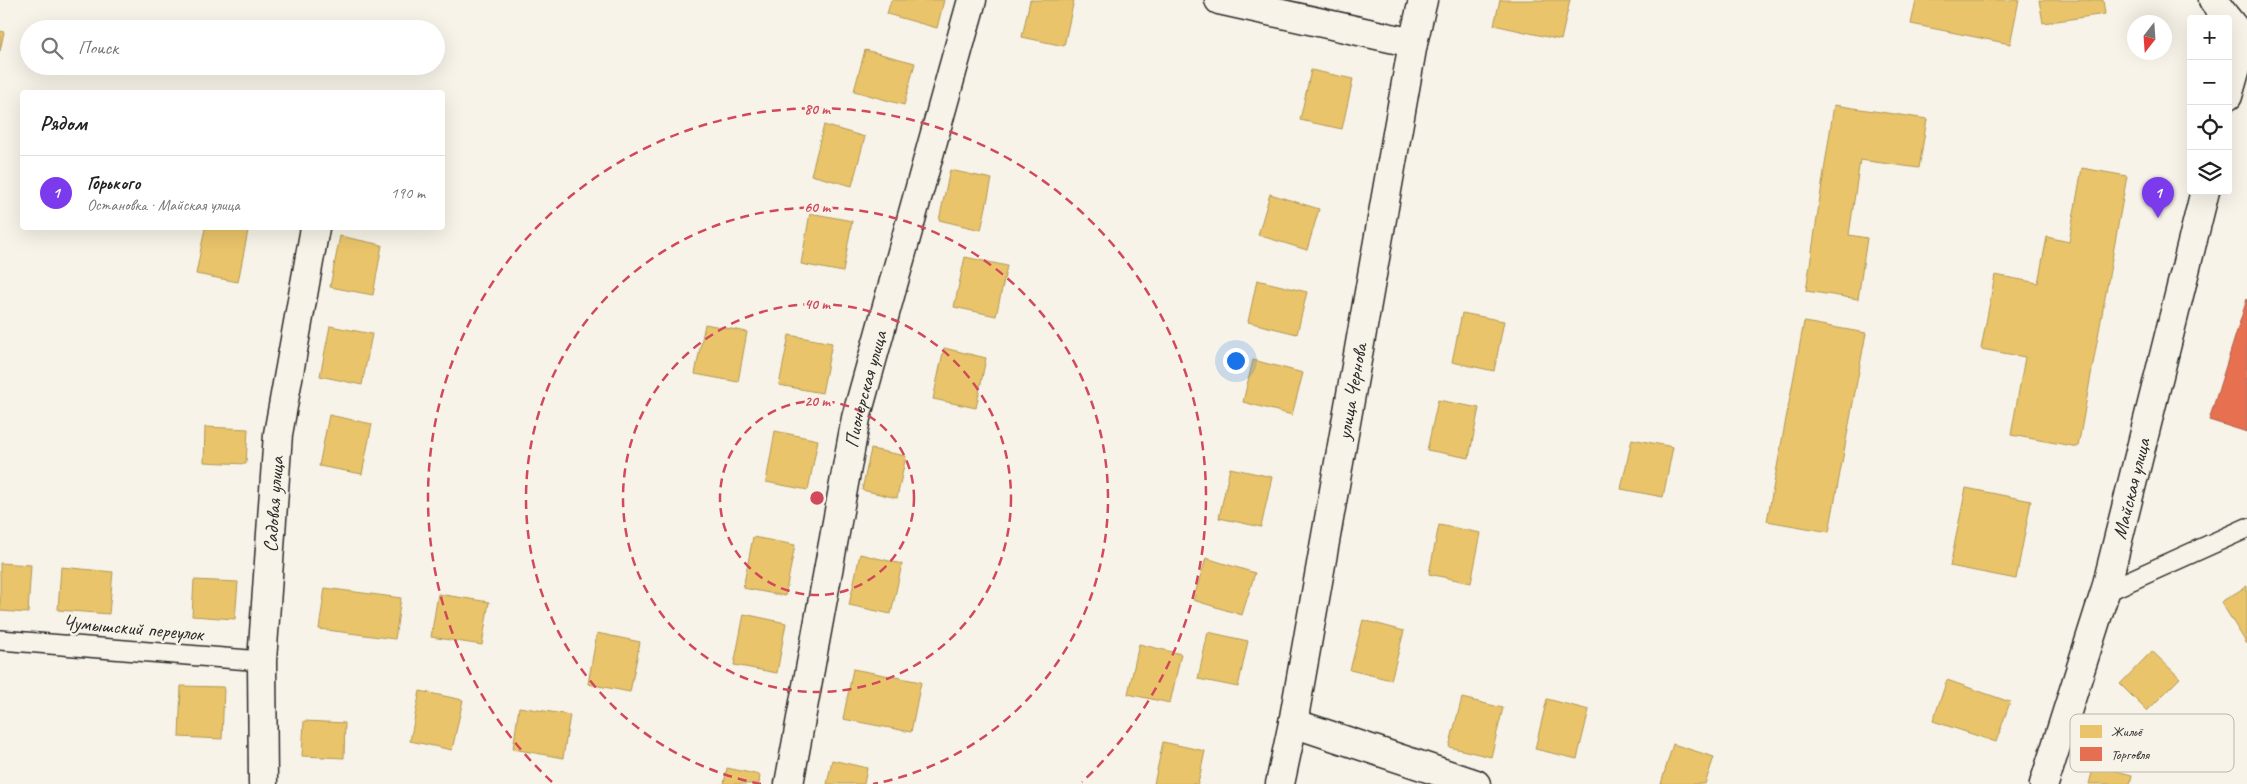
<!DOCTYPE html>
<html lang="ru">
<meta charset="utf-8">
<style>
body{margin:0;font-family:Caveat,sans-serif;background:#f2f2f2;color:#222}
.controls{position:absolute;right:15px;top:15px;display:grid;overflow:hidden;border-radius:5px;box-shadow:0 5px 20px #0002}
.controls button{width:45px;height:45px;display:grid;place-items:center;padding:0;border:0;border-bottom:1px solid #e0e0e0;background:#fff;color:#222;font:25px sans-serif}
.compass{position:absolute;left:2127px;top:15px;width:45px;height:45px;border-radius:50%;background:#fff;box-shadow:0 5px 20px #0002;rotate:197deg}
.you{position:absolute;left:1235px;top:360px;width:18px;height:18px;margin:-12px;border:4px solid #fff;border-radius:50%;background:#1a73e8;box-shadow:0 0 0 8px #1a73e833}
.badge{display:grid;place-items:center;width:32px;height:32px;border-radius:50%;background:#7c3aed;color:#fff;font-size:16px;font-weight:700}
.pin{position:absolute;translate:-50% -41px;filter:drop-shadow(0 1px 2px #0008)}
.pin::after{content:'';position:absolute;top:26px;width:18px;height:15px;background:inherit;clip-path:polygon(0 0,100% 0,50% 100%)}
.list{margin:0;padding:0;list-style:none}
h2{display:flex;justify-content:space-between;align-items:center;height:65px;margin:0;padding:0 20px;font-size:21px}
h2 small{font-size:16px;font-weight:400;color:#767676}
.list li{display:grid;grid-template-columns:32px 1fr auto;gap:15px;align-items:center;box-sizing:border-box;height:75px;padding:0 20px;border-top:1px solid #e0e0e0}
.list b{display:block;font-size:19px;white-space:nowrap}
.list p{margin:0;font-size:16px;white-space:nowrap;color:#767676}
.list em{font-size:16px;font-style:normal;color:#767676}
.icon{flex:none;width:28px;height:28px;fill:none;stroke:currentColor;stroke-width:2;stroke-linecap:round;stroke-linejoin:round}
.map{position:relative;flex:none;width:2247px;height:784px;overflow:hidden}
.search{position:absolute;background:#fff;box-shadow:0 5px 20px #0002;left:20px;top:20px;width:425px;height:55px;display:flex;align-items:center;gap:12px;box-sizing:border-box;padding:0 18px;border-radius:28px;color:#767676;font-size:19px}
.panel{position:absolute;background:#fff;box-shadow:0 5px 20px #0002;left:20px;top:90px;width:425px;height:140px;border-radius:5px}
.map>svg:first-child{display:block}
.homes{fill:#e9c46a;stroke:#b09657}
.shops{fill:#e76f51;stroke:#af5b46}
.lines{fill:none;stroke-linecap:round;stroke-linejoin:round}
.lane-casing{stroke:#2b2b2b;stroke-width:22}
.street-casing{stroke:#2b2b2b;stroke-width:31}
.lane{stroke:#f7f3e8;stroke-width:19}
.street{stroke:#f7f3e8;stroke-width:28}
.ring{fill:none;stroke:#d1495b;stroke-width:2.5;stroke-dasharray:9 6}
.labels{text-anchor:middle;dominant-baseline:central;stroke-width:5;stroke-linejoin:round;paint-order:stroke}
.street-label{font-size:20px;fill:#2b2b2b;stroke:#f7f3e8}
.key{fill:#f7f3e8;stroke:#bab7af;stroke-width:1}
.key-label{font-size:14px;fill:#2b2b2b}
.centre{fill:#d1495b;stroke:#f7f3e8;stroke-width:2.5}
.ring-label{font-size:15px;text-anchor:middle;font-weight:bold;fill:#d1495b;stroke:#f7f3e8;stroke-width:5;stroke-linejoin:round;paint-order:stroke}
</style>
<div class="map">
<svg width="2247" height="784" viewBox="0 0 2247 784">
<rect width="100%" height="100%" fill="#f7f3e8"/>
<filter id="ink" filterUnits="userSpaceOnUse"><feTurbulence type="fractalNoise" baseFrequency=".02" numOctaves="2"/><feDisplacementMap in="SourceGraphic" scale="10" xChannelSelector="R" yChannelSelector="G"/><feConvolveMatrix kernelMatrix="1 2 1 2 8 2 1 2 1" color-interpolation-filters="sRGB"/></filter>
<g filter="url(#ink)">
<!-- homes -->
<path class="homes" d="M891,0H944L937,28L887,14Z
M1030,0H1074L1064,46L1022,37Z
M1500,0H1570L1561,40L1494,25Z
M1916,0H2019L2010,44L1911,24Z
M2039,0H2103L2105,14L2043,23Z
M0,31L4,32L0,51Z
M865,50L915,63L904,105L854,91Z
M1311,70L1353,79L1342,129L1300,120Z
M1834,105L1927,119L1919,168L1860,160L1849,235L1867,238L1858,299L1806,291Z
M824,125L865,137L852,186L811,175Z
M2082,168L2127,176L2078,447L2011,435L2025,357L1981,349L1995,275L2038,283L2047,237L2069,242Z
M950,170L992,179L981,230L939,220Z
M1270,194L1319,209L1307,250L1258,235Z
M810,213L852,221L843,272L801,264Z
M205,228H228L248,231L238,282L196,274Z
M340,236L382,245L373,295L330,287Z
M965,257L1007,266L996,316L954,307Z
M1257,280L1307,292L1297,334L1248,322Z
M1462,313L1504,321L1494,371L1452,362Z
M1804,322L1866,333L1829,532L1767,521Z
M705,324L747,332L738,382L695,374Z
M330,326L372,334L362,385L320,376Z
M789,335L832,343L822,393L779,385Z
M944,348L986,358L976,408L933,399Z
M1253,360L1303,373L1292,415L1243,402Z
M1438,400L1479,408L1469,458L1427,450Z
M329,415L372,424L362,474L319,466Z
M205,427L248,429L246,464L204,462Z
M775,431L818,440L808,490L766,482Z
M1632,439L1673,447L1663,497L1621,489Z
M871,449L906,456L897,498L862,490Z
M1230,468L1272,477L1261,527L1219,518Z
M1966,488L2031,501L2016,579L1950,566Z
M1439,525L1481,533L1471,583L1429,574Z
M753,537L795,545L785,596L743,588Z
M860,554L902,564L891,614L849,605Z
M1206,558L1255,573L1242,615L1193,600Z
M0,563L31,565L28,613L0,611Z
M61,567L113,572L109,614L58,610Z
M194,580L238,582L235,619L192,616Z
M2247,586V644L2221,602Z
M325,588L401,598L395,639L319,629Z
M438,594L489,602L482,645L431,637Z
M744,614L786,623L777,673L734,665Z
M1363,620L1404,631L1391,680L1350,670Z
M1208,632L1248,641L1238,687L1198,679Z
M597,633L640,642L630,692L588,684Z
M1139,644L1181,654L1170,703L1128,694Z
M2152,651L2180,678L2147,711L2120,684Z
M853,669L921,682L911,732L843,719Z
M1947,680L2010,702L1996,742L1933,721Z
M181,686L224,687L222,739L179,737Z
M420,691L463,700L452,750L410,741Z
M1462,698L1503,708L1491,757L1449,747Z
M1547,699L1589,710L1577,759L1535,749Z
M519,707L570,715L563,758L513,749Z
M304,721L345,723L344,758L302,756Z
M1163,742L1205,751L1198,784H1154Z
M1673,744L1714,757L1705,784H1661Z
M832,760L867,768L864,784H827Z
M2094,765L2132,775L2130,784H2089Z
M727,768L760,775L759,784H724Z"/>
<!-- shops -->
<path class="shops" d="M2247,299V432L2209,420Z"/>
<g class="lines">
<defs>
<path id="lane" d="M2105,592L2247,528
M0,640L262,661"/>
<g id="street">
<path d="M1219,0L1413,43"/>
<path d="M2213,0L2227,19"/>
<path d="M2228,20L2244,40"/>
<path d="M2228,96L2244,40L2247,36"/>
<path d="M1293,723L1476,784"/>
<path id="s1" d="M263,784L262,661L278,434L315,228"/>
<path id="s2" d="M789,784L856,418L972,0"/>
<path id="s3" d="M1280,784L1293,723L1413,43L1423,0"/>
<path id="s4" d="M2044,784L2105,592L2205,191"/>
</g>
</defs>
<!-- lane casing -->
<use href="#lane" class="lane-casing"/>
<!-- street casing -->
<use href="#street" class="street-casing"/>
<!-- lane -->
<use href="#lane" class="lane"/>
<!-- street -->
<use href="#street" class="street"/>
</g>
</g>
<!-- distance rings -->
<g class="ring">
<circle cx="817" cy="498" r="97"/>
<circle cx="817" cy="498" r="194"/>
<path d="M761 784A291 291 0 1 1 873 784"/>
<path d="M552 782A389 389 0 1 1 1082 782"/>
</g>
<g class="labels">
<!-- street labels -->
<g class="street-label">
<text stroke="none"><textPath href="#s2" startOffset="402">Пионерская улица</textPath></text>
<text stroke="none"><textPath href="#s3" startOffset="399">улица Чернова</textPath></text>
<text stroke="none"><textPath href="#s4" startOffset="308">Майская улица</textPath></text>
<text stroke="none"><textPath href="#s1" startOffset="280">Садовая улица</textPath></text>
<text transform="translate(133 628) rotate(5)">Чумышский переулок</text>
</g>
</g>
<!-- legend -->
<rect x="2070" y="714" width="164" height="58" rx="8" class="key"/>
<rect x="2080" y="725" width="22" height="13" fill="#e9c46a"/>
<rect x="2080" y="747" width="22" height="14" fill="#e76f51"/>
<g class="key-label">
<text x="2111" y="736">Жильё</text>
<text x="2111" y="759">Торговля</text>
</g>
<circle cx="817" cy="498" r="8" class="centre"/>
<g class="ring-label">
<text x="817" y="114">80 m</text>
<text x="817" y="212">60 m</text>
<text x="817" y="309">40 m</text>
<text x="817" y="406">20 m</text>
</g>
</svg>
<div class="controls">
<button>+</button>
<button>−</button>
<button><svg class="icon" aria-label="locate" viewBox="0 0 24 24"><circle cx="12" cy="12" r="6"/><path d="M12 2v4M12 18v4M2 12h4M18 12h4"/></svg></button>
<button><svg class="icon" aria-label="layers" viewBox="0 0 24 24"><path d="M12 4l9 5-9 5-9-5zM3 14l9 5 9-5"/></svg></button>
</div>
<svg class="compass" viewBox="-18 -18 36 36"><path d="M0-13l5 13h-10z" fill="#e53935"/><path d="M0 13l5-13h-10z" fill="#767676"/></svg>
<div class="you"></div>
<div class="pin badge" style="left:2158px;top:218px">1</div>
<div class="search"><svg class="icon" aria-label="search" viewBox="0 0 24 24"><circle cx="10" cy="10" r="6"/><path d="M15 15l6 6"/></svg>Поиск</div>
<section class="panel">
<h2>Рядом<small></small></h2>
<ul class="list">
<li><span class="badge">1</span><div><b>Горького</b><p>Остановка · Майская улица</p></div><em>190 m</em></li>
</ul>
</section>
</div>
